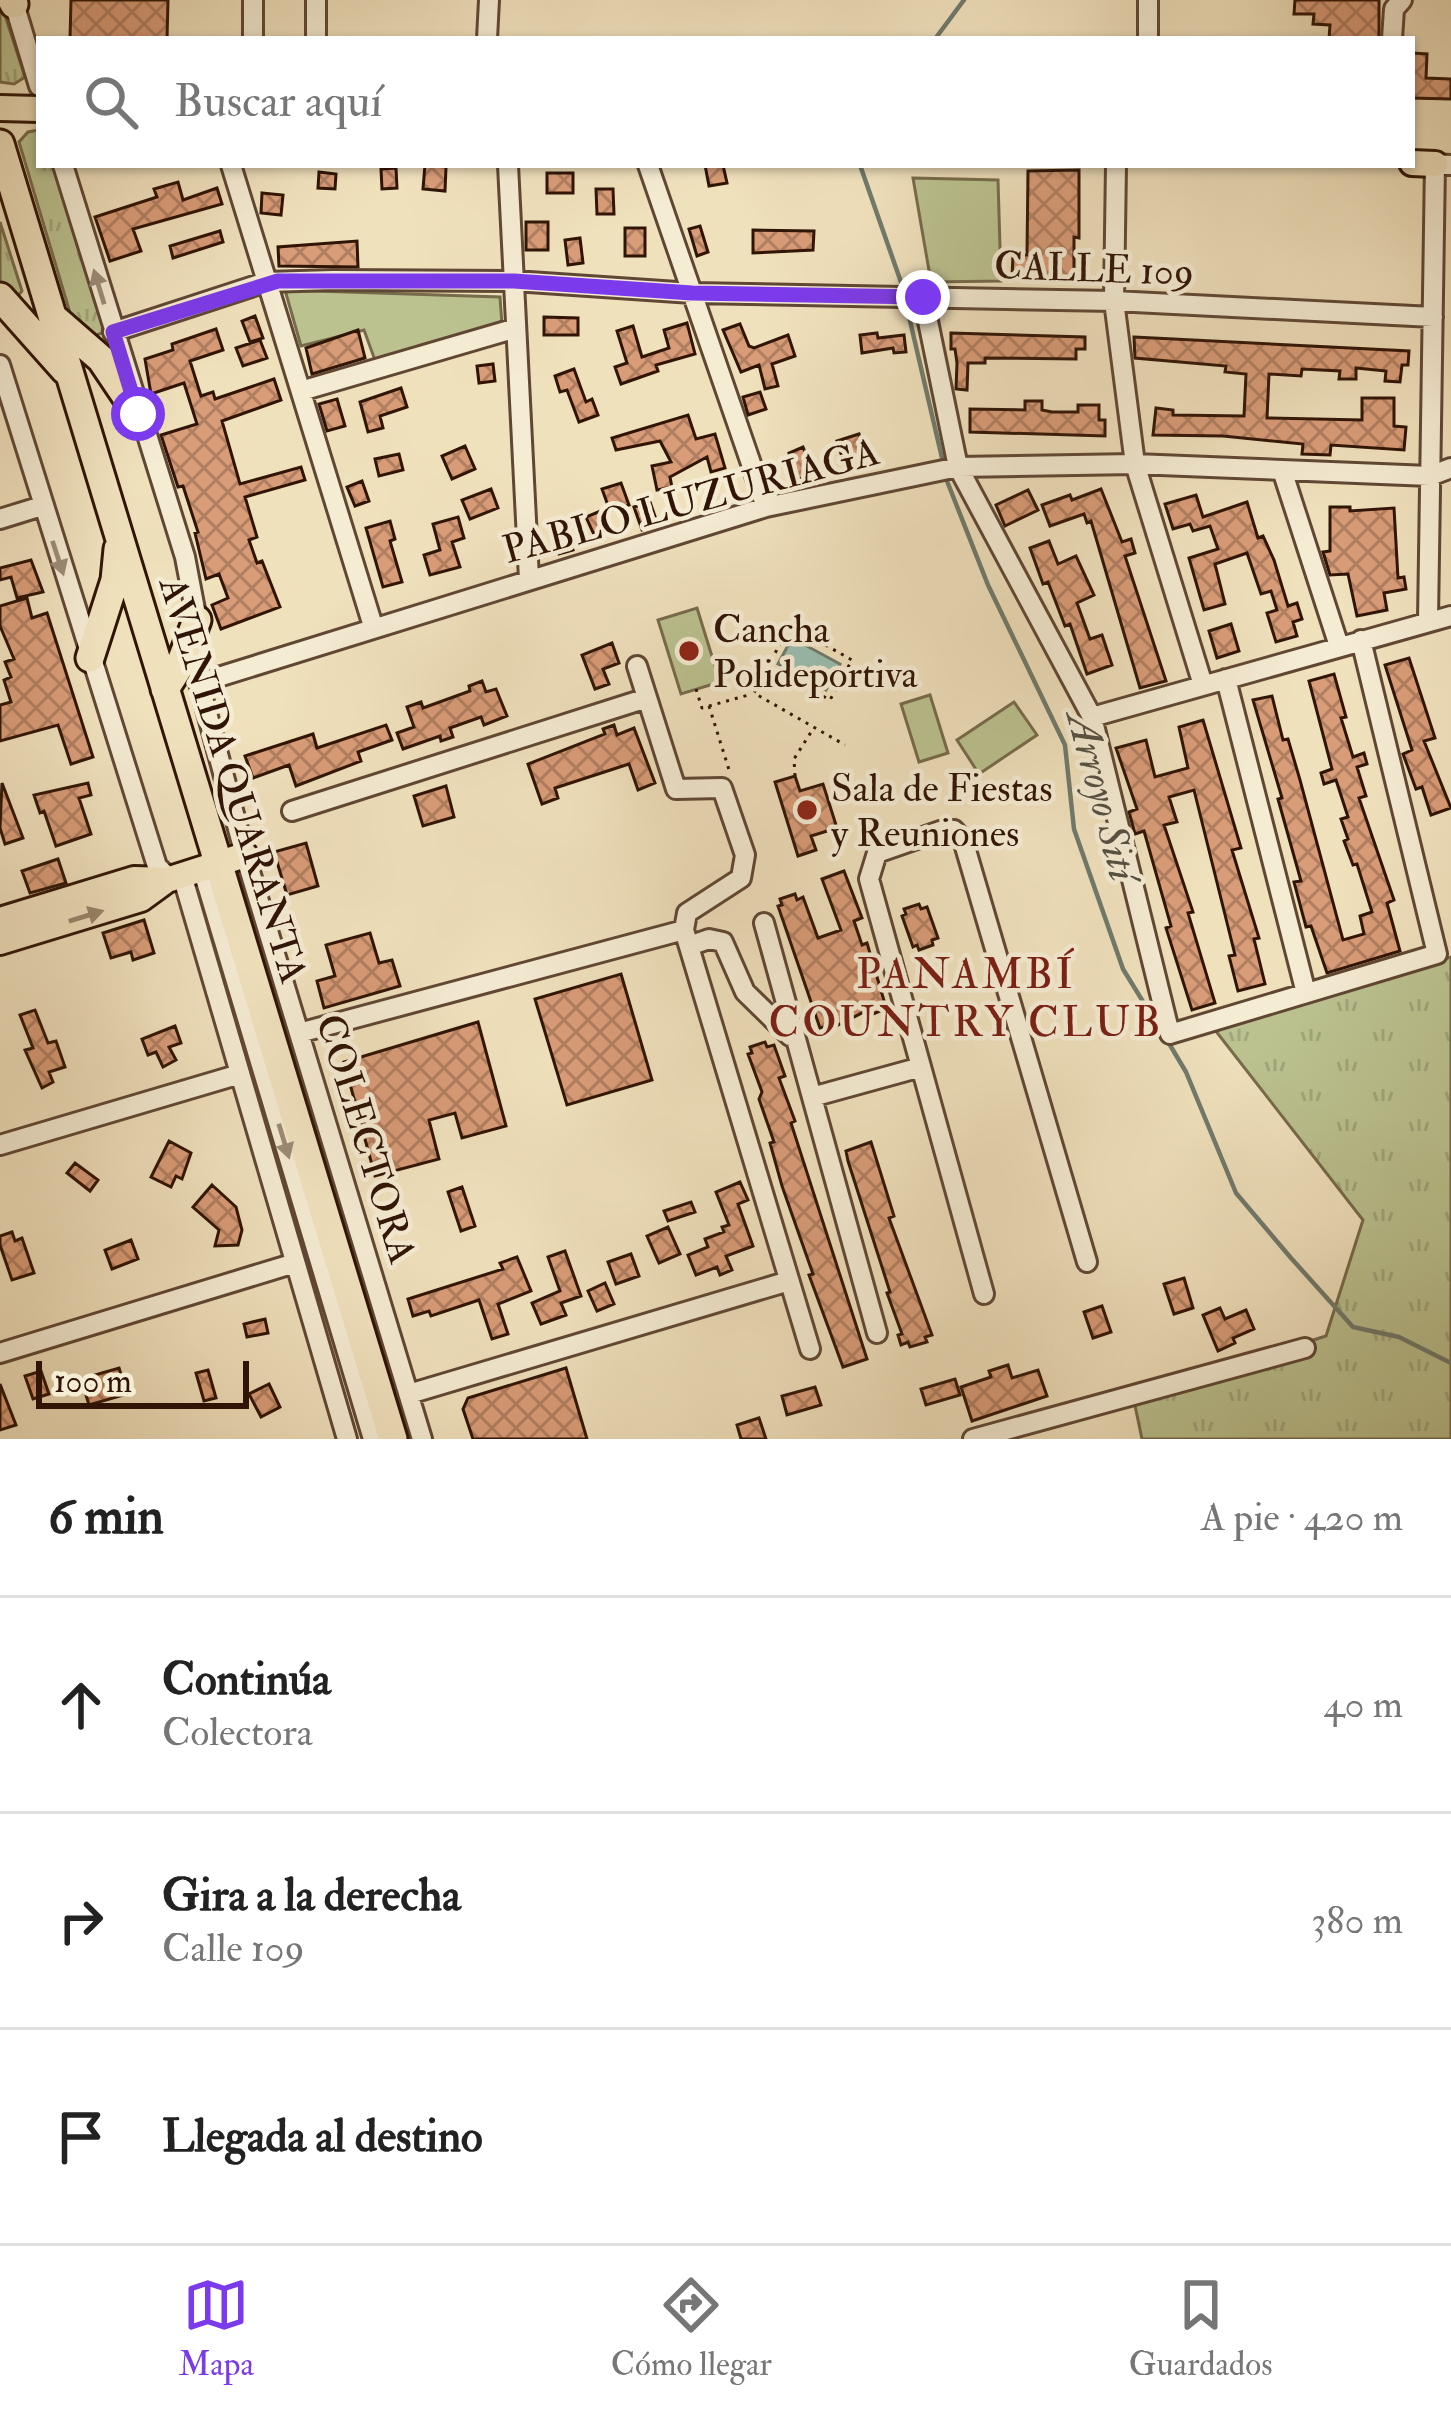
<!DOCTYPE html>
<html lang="es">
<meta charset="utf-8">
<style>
body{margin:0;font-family:"IM FELL Double Pica",serif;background:#f6f6f6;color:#222}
.scale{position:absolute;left:36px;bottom:30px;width:213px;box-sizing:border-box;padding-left:12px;border:6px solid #301406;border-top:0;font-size:33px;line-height:42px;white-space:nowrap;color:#301406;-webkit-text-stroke:9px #f5ecd4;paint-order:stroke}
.stop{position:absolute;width:36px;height:36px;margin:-27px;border:9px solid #7c3aed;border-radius:50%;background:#fff}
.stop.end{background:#7c3aed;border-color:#fff;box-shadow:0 3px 12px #0008}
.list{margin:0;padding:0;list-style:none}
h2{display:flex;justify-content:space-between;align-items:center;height:156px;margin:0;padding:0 48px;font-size:51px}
h2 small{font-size:39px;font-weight:400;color:#767676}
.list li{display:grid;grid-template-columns:78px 1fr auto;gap:36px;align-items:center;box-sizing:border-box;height:216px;padding:0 48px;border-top:3px solid #e0e0e0}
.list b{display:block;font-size:45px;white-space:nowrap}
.list p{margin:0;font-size:39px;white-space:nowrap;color:#767676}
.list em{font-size:39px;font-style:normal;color:#767676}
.icon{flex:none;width:66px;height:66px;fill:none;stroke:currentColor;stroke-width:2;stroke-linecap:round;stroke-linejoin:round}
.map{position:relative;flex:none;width:1451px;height:1439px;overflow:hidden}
.search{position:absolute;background:#fff;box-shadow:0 3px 9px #0004;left:36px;right:36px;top:36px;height:132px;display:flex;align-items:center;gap:30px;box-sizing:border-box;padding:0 42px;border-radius:0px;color:#767676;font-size:45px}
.sheet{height:804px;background:#fff}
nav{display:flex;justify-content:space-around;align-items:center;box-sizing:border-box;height:168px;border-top:3px solid #e0e0e0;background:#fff;font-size:33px;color:#767676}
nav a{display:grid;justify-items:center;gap:6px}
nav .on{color:#7c3aed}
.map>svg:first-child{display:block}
.grass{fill:url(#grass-tufts);stroke:#766b4b;stroke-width:3}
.park{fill:#bbc290;stroke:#766b4b;stroke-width:3}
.water{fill:#9abeb0;stroke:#707a6c;stroke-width:3}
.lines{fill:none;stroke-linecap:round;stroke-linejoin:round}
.stream{stroke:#707a6c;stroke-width:4.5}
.building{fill:url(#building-cross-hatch);stroke:#301406;stroke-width:3}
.minor-casing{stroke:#604734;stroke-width:24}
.major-casing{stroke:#301406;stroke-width:30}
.highway-casing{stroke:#301406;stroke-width:33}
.path{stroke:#301406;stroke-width:3;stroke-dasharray:3 6;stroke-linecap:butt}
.minor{stroke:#f5ecd4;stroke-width:18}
.major{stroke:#f0e1bd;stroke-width:24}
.highway{stroke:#f0e1bd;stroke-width:27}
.oneway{fill:#9c8b77}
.oneway2{fill:#9a856b}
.route{stroke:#7c3aed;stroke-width:15}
.poi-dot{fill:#8f2418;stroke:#f5ecd4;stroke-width:4.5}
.labels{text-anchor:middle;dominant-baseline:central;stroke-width:9;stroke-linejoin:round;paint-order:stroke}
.street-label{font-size:39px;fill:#301406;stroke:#f5ecd4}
.poi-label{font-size:39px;fill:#301406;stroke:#f5ecd4;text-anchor:start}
.water-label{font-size:42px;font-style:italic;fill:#555042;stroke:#f5ecd4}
.neighbourhood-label{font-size:42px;letter-spacing:3px;fill:#7a1f14;stroke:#f5ecd4}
</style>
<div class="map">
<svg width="1451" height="1439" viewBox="0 0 1451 1439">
<defs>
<pattern id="grass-tufts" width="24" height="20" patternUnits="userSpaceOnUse" patternTransform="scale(3)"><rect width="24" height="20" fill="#bbc290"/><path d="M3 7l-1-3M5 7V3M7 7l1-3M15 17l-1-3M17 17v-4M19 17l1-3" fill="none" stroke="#a1a67b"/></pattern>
<pattern id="building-cross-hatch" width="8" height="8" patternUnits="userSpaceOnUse" patternTransform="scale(3)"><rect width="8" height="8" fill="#d99c78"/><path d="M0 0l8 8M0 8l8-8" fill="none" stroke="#b07e60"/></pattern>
</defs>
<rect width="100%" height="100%" fill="#f0e1bd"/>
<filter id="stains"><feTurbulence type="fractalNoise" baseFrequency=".00167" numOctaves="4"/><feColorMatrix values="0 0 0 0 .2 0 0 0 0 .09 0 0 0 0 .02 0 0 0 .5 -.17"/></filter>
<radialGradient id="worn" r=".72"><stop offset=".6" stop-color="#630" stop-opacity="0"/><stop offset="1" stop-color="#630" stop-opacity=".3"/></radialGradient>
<!-- grass -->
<path class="grass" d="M0,0L25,77L14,84L0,82Z
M39,130V165H56L103,323L102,333L92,337L71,316L19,142L28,132Z
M0,222L22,291L17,297L0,284Z
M1451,957V1439H1142L1133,1396L1326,1336L1363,1220L1215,1030Z"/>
<!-- park -->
<path class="park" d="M913,178L998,180L1001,281L931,282Z
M285,290L500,297L502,325L376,363L364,330L301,346Z
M697,608L720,682L681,694L658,620Z
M930,695L948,753L919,762L901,704Z
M1014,702L1037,735L979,774L957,740Z"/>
<!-- water -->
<path class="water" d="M792,638L840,664L826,690L778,664Z"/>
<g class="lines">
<!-- stream -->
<path class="stream" d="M935,39L964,0
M860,165L902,285
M907,308L942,458
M947,481L988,585L1065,745L1074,829L1123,969L1161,1031
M1167,1040L1186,1072L1236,1193L1291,1258L1353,1327L1399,1337L1451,1363"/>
</g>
<!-- building -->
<path class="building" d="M71,0H168L167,39H70Z
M1295,0H1379V39H1329L1330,25L1313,24L1314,14H1294Z
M1412,53L1427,54L1426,78L1451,79V99L1412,98Z
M425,165L446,167L445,191L423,189Z
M705,165H723L727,183L709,186Z
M396,168L397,188L382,189L381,169Z
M1079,170V238L1074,237V283L1012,277L1013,255H1027L1028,171Z
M319,172L336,174L335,189L318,188Z
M547,173H573V193H547Z
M178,182L183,200L217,188L222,204L133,229L141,251L110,261L95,217L157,197L154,189Z
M596,189H613L614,214H597Z
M262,193L283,195L281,215L261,213Z
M526,222H548V250H526Z
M700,226L708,252L697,256L689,229Z
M625,228H645V256H625Z
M753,230L814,231L813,250L753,253Z
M220,231L223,242L173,258L170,246Z
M580,238L583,263L568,265L565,240Z
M357,241L358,267L279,266L278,247Z
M255,316L263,338L250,342L242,321Z
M544,317L578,318V335H544Z
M687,323L695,354L656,365L658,371L621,384L615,367L627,363L617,331L633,326L642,357L669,348L664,330Z
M740,324L749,346L754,348L788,335L795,356L772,364L778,386L765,389L759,365L741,372L723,330Z
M216,329L223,350L190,361L201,396L213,392L215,399L274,379L281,400L222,421L240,484L301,467L305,480L245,497L257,537L249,540L257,563L262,561L280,607L221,629L212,605L228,598L219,574L206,579L195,533L198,532L183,486L178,487L161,435L197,424L184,383L151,394L145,359L173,350L172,344Z
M358,330L365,358L312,374L306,348Z
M877,333L878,338L904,335L906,352L894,353L893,348L862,353L860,335Z
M951,333L1085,337V349H1076V359L985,358V363H968L967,390L956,389L957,363L955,349H951Z
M1134,337L1409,351L1408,365H1402L1400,382L1385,381L1386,371L1356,368V379H1339L1340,371L1302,369L1301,376L1269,374L1267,418L1362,420V398H1394V426L1406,427L1404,450L1331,445L1330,455L1302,454L1303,444L1223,436L1153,435L1156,408L1173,410V415L1244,416L1246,374L1225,372L1226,366L1135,358Z
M260,340L267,358L243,366L236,348Z
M493,364L495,381L479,383L477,366Z
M574,369L586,402L592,399L598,415L579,422L567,390L560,392L555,376Z
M401,388L407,407L380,416L383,428L368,432L360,402Z
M760,392L766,409L748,415L743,397Z
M337,399L345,426L327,431L319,404Z
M1025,401H1042V410L1052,412H1078V405H1099V420H1105V436L970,432V409L1025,410Z
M688,415L696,439L715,434L725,468L711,472L707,457L670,477L672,487L657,490L652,466L671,462L660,441L616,450L612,438Z
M859,434L866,456L844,463L837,441Z
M465,446L475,469L452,479L442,456Z
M803,447L814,474L797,480L789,453Z
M399,454L403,470L379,476L375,459Z
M362,481L369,501L355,506L347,487Z
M621,483L629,505L610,511L602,489Z
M491,489L498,508L470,519L462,500Z
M1101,489L1122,542L1131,539L1135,553L1125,556L1166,681L1140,688L1091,521L1087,523L1084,514L1050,526L1042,505L1070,495L1072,500Z
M1028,490L1038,510L1005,526L996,505Z
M1196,495L1203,517L1247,502L1258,538L1263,536L1274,560L1288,606L1297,603L1302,619L1293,622L1297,636L1276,642L1267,613L1277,610L1271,591L1261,594L1247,553L1215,564L1225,604L1204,610L1189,558L1218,549L1210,526L1193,531L1190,524L1173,529L1165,504Z
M650,502L658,525L642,530L634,507Z
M1330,507H1350V511L1394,508L1398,578L1404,577L1406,589L1384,593L1387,610L1357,616L1348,574L1330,575L1323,552L1330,551Z
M603,510L612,532L596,539L586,517Z
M458,517L464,538L452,542L460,567L430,575L424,555L440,550L433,524Z
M390,521L395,539L390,541L402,582L383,587L366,528Z
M564,523L573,550L559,554L551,527Z
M1049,541L1058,564L1076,556L1094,595L1077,603L1090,639L1102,635L1112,665L1087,674L1070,624L1065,626L1048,582L1043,584L1030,548Z
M31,560L43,592L17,598L11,577L0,580V568Z
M27,598L32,618L47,613L93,757L71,764L58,725L0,741V705L11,702L4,680L11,677L5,662L14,659L0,626V606Z
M1231,624L1239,651L1217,658L1209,631Z
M612,643L619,663L603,669L609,684L595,689L582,655Z
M1409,658L1435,738L1424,741L1451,808L1431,815L1422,787L1416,789L1403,754L1412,750L1385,665Z
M1334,674L1346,717L1341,718L1353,757L1364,753L1367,764L1357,767L1366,796L1359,798L1394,900L1387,903L1400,951L1327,973L1311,926L1306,927L1294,882L1301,881L1278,799L1282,798L1253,700L1272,696L1283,740L1288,739L1300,780L1343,940L1364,934L1360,916L1372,912L1357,864L1353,865L1344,841L1348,839L1341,819L1348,817L1336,780L1324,784L1321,773L1332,769L1309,681Z
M482,681L486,692L496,689L507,716L484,725L481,717L450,728L453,737L441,741L440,736L403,749L397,733L414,727L407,707L421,702L423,708L470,691L469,686Z
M1203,720L1241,848L1232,850L1259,938L1254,939L1265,984L1238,991L1229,956L1235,955L1194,790L1169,797L1177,822L1164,825L1193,912L1188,913L1215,1003L1192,1010L1166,928L1171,926L1144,831L1135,834L1129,812L1137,809L1116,748L1146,740L1155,777L1188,768L1179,727Z
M386,725L392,740L358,752L361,761L296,786L289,765L253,778L245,756L313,734L317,748Z
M614,725L617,735L634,728L655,783L638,790L629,764L555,788L558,798L542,804L528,764L605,734L603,729Z
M795,776L800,791L823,784L837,828L811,836L816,850L798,856L775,782Z
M2,783L23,838L5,844L0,828Z
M88,783L91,795L79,798L91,834L56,846L44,811L40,813L34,795Z
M446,786L454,817L423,826L414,796Z
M306,843L318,886L287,895L274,852Z
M58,859L66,883L30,893L22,871Z
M844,871L862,918L854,921L862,945L867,943L885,1004L879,1007L880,1011L866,1017L864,1012L826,1031L824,1027L820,1028L778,906L782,905L780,899L795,894L797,900L803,897L818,938L841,930L822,879Z
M919,904L921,909L927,907L938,938L932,940L933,945L919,950L917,945L913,947L902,916L906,914L904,909Z
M144,920L154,953L133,960L131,952L111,958L103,933Z
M370,933L379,963L392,960L400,986L324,1008L317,981L335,976L326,945Z
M621,974L652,1080L567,1105L535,999Z
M35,1010L48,1043L56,1041L65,1067L49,1072L53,1082L42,1088L25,1050L33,1048L20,1015Z
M478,1022L506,1126L462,1138L455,1113L429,1120L439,1159L375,1176L344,1062Z
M175,1026L181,1043L169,1047L176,1060L163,1067L156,1052L148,1055L142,1039Z
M765,1042L767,1047L774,1045L785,1076L779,1078L795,1121L791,1123L867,1359L843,1367L809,1275L813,1274L782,1186L770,1143L774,1142L759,1099L762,1092L748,1054L752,1053L750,1047Z
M169,1141L191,1153L182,1179L176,1176L171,1187L151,1177Z
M871,1142L894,1216L889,1218L932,1335L925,1337L927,1342L910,1347L908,1342L901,1345L898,1335L902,1334L887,1293L890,1292L848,1161L846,1151Z
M75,1163L98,1180L90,1191L67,1173Z
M740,1182L748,1200L738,1204L753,1246L726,1256L732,1270L720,1275L717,1267L696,1275L688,1255L708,1247L705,1239L724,1232L722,1227L729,1225L716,1192Z
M212,1185L236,1207L242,1230L238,1245L215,1246L219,1230L193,1207Z
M462,1187L475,1226L461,1231L448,1192Z
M691,1202L695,1212L668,1221L664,1211Z
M668,1227L680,1254L659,1263L647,1236Z
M12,1232L15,1241L22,1238L34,1273L12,1280L0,1245V1236Z
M131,1240L138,1259L112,1269L105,1250Z
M565,1251L581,1296L561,1303L566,1315L541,1324L532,1303L560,1291L548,1257Z
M631,1254L639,1276L616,1284L608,1262Z
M517,1257L531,1291L498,1304L508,1334L492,1339L479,1300L431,1316L429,1311L413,1316L408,1299L503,1269L500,1263Z
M1184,1278L1193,1308L1174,1314L1164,1284Z
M605,1283L614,1304L597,1311L588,1291Z
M1102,1306L1111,1332L1093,1338L1084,1312Z
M1220,1308L1225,1319L1246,1310L1254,1329L1233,1338L1235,1343L1218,1351L1203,1315Z
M265,1319L268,1333L247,1337L244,1324Z
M1008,1365L1012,1378L1038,1370L1047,1396L972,1421L961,1387L991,1377L989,1371Z
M119,1368L127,1394L89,1405L81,1379Z
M566,1368L587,1439H473L463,1409L468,1398Z
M208,1370L216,1398L204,1401L196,1373Z
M41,1371L49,1394L33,1399L25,1376Z
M955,1379L960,1395L926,1405L921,1389Z
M0,1384L16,1425L0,1430Z
M269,1384L280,1407L261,1417L249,1394Z
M815,1387L821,1405L787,1415L782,1396Z
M759,1418L766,1439H741L737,1425Z"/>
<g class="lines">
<defs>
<path id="minor" d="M13,0L39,86
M316,0V39
M253,39V0
M487,39L489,0
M1148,39V0
M1392,39L1394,9L1402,0
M63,165L185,557L197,620L199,683L245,855L422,1439
M231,165L373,626
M508,165L529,579
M648,165L766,507
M1116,165L1114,301L1135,464L1203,685
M923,297L958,467L1092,717L1170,1034L1437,954L1361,640
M113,332L266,282L333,280L514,281L692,293L1114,301L1433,317
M0,365L157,866L170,879
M301,391L516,328
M1282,470L1339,646
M0,519L42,506
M1428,620L1435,164L1451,165
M637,666L676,789L722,788L745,855L741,878L687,913L684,930L810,1349
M1226,679L1306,993
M199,683L766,507L958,467L1135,464L1430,476L1451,468
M1092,717L1451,616
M292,811L647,698
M202,868L373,1439
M182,875L347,1439
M764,923L877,1333
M689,946L709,939L723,942L745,992L790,1036
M299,1033L684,930
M812,1097L921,1067
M0,1145L240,1074
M984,1294L869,879L877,853L940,831L954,830L963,840L1087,1262
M0,1353L295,1263
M409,1394L789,1281
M973,1439L1305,1348"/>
<path id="major" d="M0,108L39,109
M1412,163L1435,164
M0,920L134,879L167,880L245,855
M0,942L141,899L167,880"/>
<path id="highway" d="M12,0L14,4
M0,144L393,1439
M0,297L65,370
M55,319L101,359L138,414
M90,658L115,580L118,549
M165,689L179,667L197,620"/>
</defs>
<!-- minor casing -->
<use href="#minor" class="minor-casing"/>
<!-- major casing -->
<use href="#major" class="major-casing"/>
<!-- highway casing -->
<use href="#highway" class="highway-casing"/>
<!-- path -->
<path class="path" d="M768,666L830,700L852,660L790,625L754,693L845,745
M696,689L702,708L752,694
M709,706L730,773
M795,776L794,759L813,729"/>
<!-- minor -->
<use href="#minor" class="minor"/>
<!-- major -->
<use href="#major" class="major"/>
<!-- highway -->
<use href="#highway" class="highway"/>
</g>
<!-- one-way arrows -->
<defs><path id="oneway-solid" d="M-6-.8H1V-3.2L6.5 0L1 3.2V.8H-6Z" transform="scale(3)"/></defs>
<g class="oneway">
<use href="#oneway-solid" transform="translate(99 287) rotate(-107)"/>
<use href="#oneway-solid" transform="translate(58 558) rotate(72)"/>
<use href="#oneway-solid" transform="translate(284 1141) rotate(73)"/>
</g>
<use class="oneway2" href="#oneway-solid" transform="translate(86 916) rotate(-17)"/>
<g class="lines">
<!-- route -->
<path class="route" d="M138,414L113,332L278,281H514L692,293L923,297"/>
</g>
<!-- markers -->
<g class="poi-dot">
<circle cx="689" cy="651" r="12"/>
<circle cx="807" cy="810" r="12"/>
</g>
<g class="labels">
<!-- street labels -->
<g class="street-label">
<text transform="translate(1094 269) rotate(2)">CALLE 109</text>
<text transform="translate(691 501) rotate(-15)">PABLO LUZURIAGA</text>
<text transform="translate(233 780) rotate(73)">AVENIDA QUARANTA</text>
<text transform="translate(366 1139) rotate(73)">COLECTORA</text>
</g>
<!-- poi labels -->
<g class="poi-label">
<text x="713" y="629">Cancha<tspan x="713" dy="45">Polideportiva</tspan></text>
<text x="831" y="788">Sala de Fiestas<tspan x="831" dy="45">y Reuniones</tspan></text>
</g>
<!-- water labels -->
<g class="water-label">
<text transform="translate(1102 796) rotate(75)">Arroyo Sití</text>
</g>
<!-- neighbourhood labels -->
<g class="neighbourhood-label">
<text x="966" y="975">PANAMBÍ<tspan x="966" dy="48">COUNTRY CLUB</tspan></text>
</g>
</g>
<rect width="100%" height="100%" filter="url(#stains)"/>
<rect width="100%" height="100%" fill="url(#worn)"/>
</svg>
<div class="scale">100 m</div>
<div class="stop" style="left:138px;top:414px"></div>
<div class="stop end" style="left:923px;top:297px"></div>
<div class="search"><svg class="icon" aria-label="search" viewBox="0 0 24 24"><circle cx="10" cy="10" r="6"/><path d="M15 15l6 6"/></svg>Buscar aquí</div>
</div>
<section class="sheet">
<h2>6 min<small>A pie · 420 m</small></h2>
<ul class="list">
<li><svg class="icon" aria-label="ahead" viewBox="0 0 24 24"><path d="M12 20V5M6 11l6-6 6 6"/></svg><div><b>Continúa</b><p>Colectora</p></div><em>40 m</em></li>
<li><svg class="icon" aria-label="right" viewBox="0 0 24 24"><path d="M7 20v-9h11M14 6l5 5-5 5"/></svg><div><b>Gira a la derecha</b><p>Calle 109</p></div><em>380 m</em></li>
<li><svg class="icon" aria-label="arrive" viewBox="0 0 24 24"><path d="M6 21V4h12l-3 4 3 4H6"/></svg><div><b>Llegada al destino</b></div></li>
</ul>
</section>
<nav>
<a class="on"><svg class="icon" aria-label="map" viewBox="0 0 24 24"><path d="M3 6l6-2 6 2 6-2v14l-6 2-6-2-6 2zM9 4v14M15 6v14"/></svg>Mapa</a>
<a><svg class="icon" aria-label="directions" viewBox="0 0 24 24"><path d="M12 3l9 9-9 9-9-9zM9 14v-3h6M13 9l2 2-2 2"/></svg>Cómo llegar</a>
<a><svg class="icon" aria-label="saved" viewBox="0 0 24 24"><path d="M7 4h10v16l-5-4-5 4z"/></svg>Guardados</a>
</nav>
